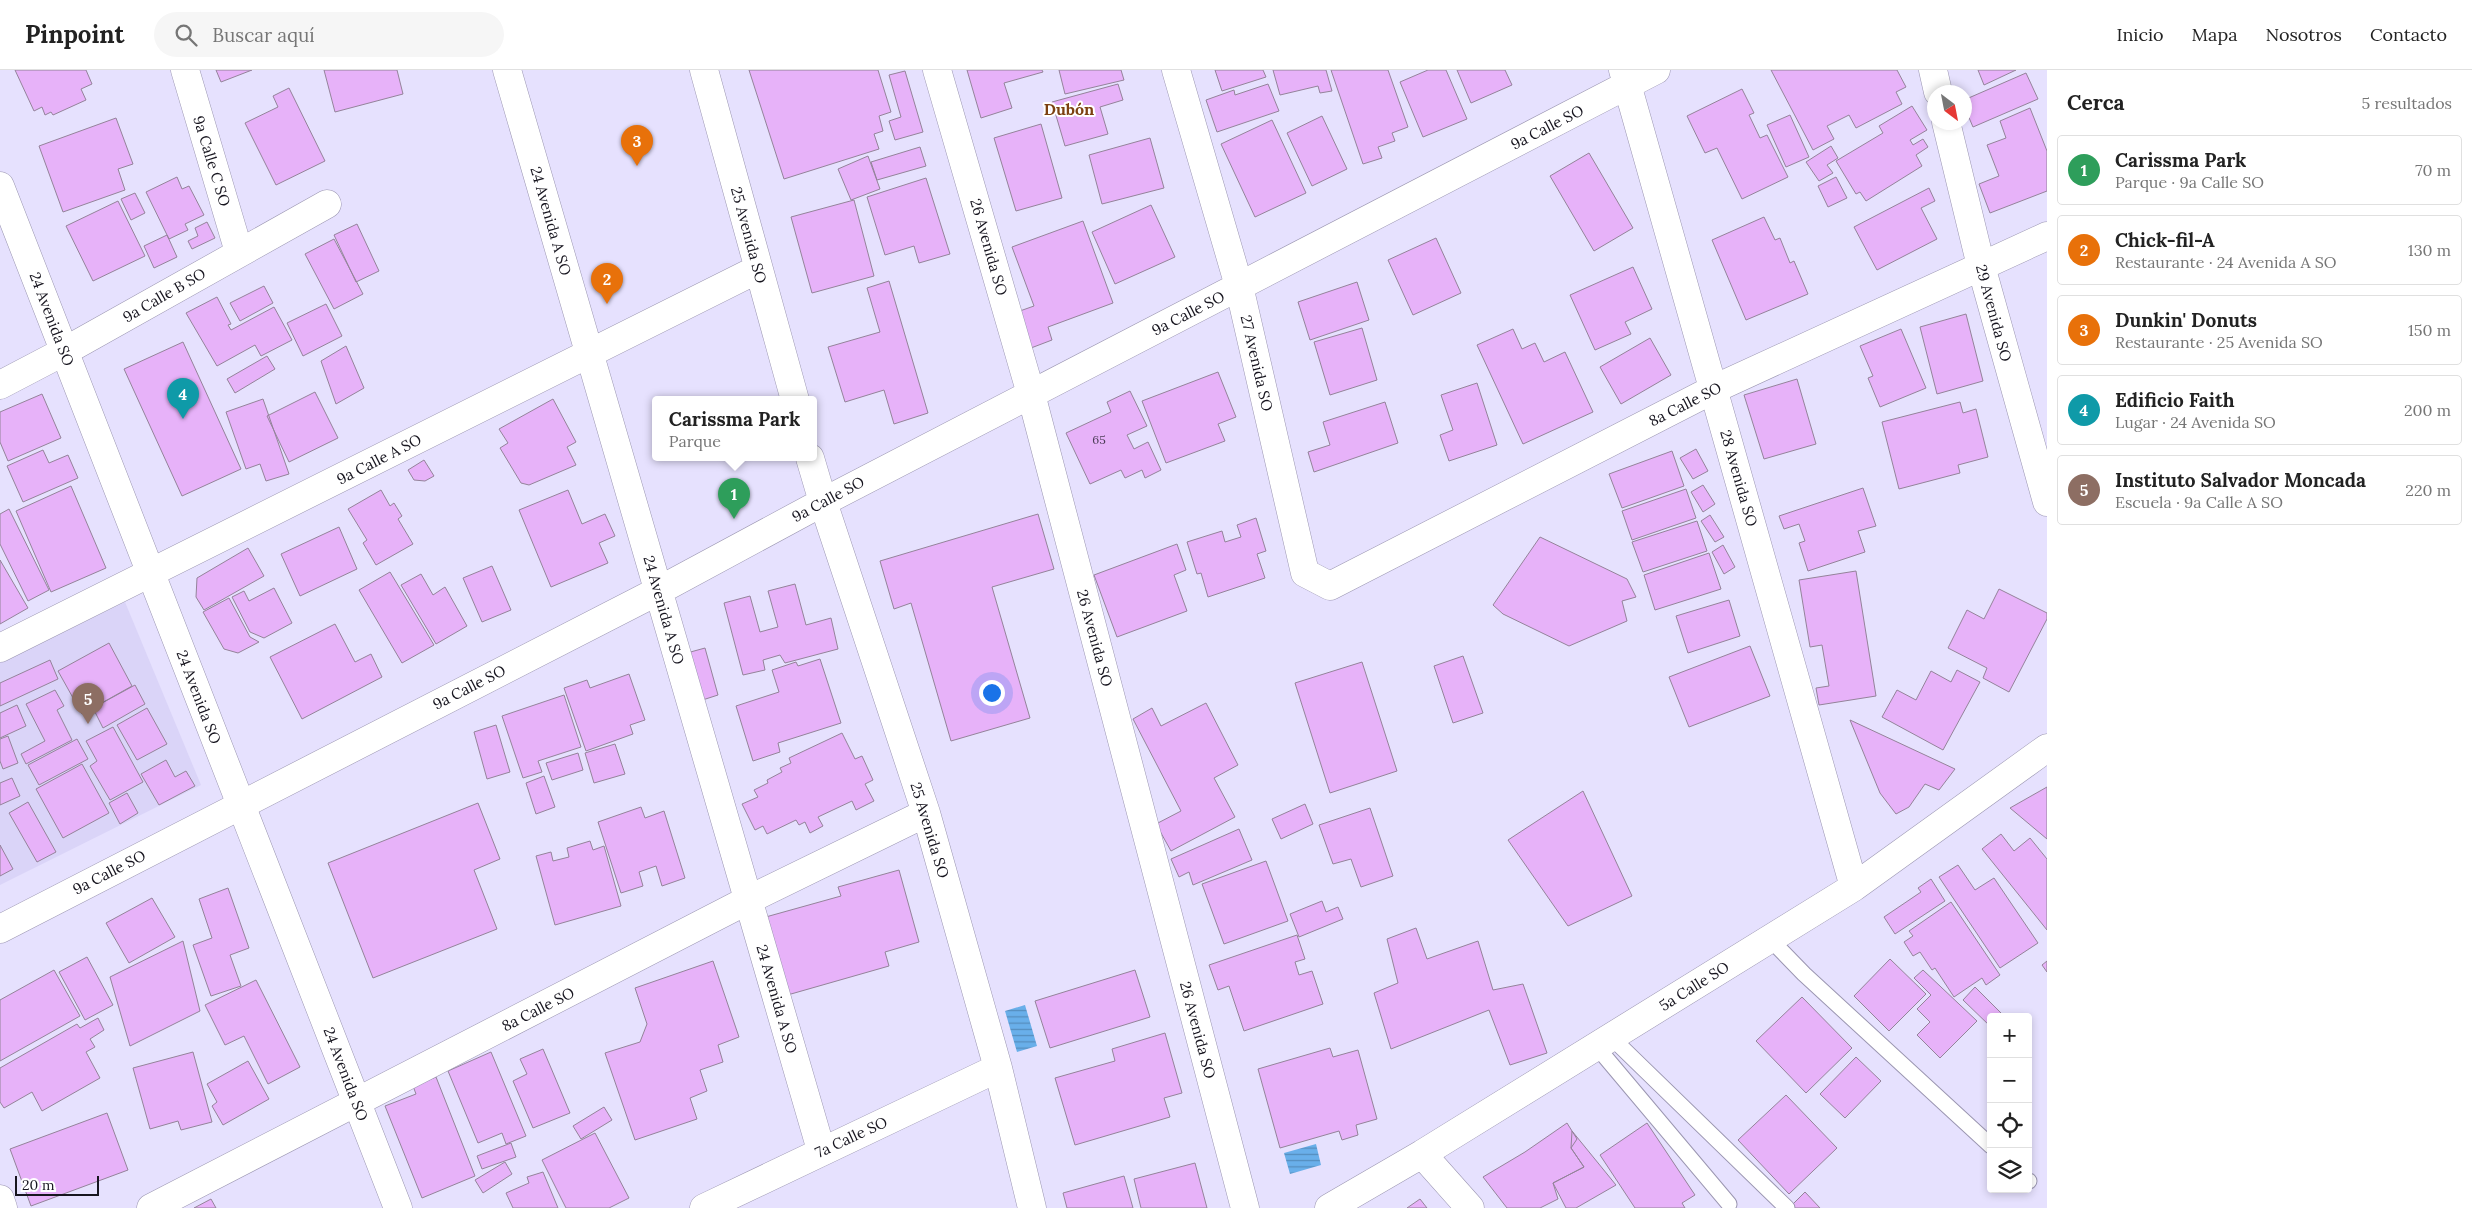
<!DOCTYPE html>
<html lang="es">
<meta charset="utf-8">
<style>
body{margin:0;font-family:Lora,serif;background:#f6f6f6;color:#222}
.controls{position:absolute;right:15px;bottom:15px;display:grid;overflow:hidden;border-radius:5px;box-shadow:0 2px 8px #0003}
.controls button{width:45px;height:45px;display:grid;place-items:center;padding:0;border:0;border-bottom:1px solid #e0e0e0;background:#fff;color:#222;font:25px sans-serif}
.compass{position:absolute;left:1927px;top:15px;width:45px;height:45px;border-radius:50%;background:#fff;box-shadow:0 2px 8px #0003;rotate:148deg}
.scale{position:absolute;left:15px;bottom:12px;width:84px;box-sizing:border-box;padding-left:5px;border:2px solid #17151f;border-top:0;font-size:14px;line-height:18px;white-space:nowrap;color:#17151f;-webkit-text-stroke:4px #fff;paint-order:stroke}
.you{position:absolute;left:991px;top:622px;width:18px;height:18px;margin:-12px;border:4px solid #fff;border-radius:50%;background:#1a73e8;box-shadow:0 0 0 8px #1a73e833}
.badge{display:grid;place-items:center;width:32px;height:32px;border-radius:50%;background:#0f766e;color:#fff;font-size:16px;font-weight:700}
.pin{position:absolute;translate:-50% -41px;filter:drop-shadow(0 1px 2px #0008)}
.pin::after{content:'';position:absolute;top:26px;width:18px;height:15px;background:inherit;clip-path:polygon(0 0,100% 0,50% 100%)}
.popup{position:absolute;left:652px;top:326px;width:165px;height:65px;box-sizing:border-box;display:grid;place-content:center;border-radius:5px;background:#fff;filter:drop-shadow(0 1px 4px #0005);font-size:16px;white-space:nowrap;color:#767676}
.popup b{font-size:19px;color:#222}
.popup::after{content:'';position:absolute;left:50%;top:100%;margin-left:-10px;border:10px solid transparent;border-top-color:#fff}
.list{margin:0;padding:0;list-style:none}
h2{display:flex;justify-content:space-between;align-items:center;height:65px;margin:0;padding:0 20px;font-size:21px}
h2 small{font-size:16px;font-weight:400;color:#767676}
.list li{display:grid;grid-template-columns:32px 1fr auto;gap:15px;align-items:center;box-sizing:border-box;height:70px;margin:0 10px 10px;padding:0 10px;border:1px solid #e0e0e0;border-radius:5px}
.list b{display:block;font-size:19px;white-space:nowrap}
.list p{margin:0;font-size:16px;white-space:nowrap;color:#767676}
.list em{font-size:16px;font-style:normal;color:#767676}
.icon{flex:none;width:28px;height:28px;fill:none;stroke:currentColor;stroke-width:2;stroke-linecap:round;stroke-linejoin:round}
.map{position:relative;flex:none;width:2047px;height:1138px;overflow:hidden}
header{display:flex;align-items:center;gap:30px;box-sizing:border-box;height:70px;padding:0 25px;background:#fff;border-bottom:1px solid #e0e0e0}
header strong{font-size:24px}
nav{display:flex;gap:28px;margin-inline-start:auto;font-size:18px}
.search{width:350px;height:45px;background:#f6f6f6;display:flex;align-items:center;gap:12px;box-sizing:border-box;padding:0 18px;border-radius:28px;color:#767676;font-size:19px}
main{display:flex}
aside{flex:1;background:#fff}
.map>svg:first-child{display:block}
.built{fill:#dad4f8}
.water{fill:url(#water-rules)}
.building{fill:#e7b2f9;stroke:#94839a}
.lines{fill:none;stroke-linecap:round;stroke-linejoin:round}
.lane-casing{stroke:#9b96b1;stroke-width:17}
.street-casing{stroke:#9b96b1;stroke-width:29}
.secondary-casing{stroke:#9b96b1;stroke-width:29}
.lane{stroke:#fff;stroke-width:15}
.street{stroke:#fff;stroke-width:28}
.secondary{stroke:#fff;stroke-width:28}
.labels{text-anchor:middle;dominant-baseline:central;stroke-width:4;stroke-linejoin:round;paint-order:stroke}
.number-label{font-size:12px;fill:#4b3c56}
.street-label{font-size:15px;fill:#17151f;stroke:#fff}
.neighbourhood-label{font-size:16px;font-weight:bold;fill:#7c4011;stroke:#fff}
</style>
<header>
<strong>Pinpoint</strong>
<div class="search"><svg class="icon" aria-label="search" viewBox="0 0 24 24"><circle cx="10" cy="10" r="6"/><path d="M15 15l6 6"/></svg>Buscar aquí</div>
<nav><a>Inicio</a><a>Mapa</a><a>Nosotros</a><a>Contacto</a></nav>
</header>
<main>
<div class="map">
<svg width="2047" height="1138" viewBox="0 0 2047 1138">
<defs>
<pattern id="water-rules" width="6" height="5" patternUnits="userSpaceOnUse" patternTransform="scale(1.25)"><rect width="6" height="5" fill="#69afea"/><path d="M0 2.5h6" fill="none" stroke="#558dbd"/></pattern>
</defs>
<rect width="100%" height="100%" fill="#e6e1fe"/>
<!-- built -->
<path class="built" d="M125,532L201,715L0,815V593Z"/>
<!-- water -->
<path class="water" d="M1025,935L1037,976L1017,982L1005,941Z
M1316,1074L1321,1095L1290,1104L1284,1083Z"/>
<!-- building -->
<path class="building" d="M15,0H86L92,14L81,19L86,30L53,45L51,42L45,45L42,37L34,41Z
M216,0H252L221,12Z
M324,0H397L403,24L335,42Z
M749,0H878L891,42L879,46L883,61L874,64L879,79L784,109Z
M967,0H1042L1043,2L1004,13L1012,38L981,48Z
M1059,0H1121L1124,10L1065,24Z
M1215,0H1263L1266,7L1222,21Z
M1273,0H1326L1332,21L1320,23L1318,16L1280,25Z
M1331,0H1388L1408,57L1392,63L1395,71L1378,77L1382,88L1363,94Z
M1428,0H1446L1467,49L1423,67L1400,12Z
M1457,0H1505L1512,15L1471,33Z
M1771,0H1897L1906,17L1896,22L1902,34L1856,58L1849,45L1827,56L1834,69L1813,80Z
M1978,0H2016L1984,15Z
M905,1L923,62L895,70L889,51L901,47L889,5Z
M2026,3L2038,29L1973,57L1964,36V30Z
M1118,14L1123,30L1100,37L1108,64L1065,76L1052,32Z
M1268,14L1279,41L1217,62L1206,30L1234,20L1235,25Z
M289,18L325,91L276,115L245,53L278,37L273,26Z
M1742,19L1754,43L1749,45L1760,68L1767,65L1788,107L1742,129L1717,78L1705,83L1687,46Z
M1912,36L1927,60L1910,70L1913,75L1923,69L1928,77L1916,85L1922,96L1866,131L1860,122L1856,124L1836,91L1883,63L1879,56Z
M2030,38L2047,81V121L1990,143L1979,114L1999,106L1987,75L2006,68L2000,51Z
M1790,45L1809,87L1786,97L1767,55Z
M1322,46L1347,99L1312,116L1287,63Z
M116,48L133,94L118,99L125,120L63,142L39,76Z
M1272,50L1306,123L1255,147L1221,74Z
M1041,54L1062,128L1016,141L994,68Z
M1150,68L1164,118L1102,134L1089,85Z
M1831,76L1838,88L1827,95L1833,103L1819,111L1806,92Z
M920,77L926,96L877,110L871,92Z
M1589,83L1633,158L1594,181L1550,106Z
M868,86L880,119L851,130L838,99Z
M177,107L182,119L189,116L204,145L185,154L188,160L169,169L146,122Z
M1836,107L1847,128L1828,137L1818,116Z
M926,108L950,184L919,193L914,176L885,185L867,127Z
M1929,118L1935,131L1921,138L1937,169L1877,200L1854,157Z
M135,123L145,143L131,150L121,129Z
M854,130L874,206L812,223L791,147Z
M118,131L145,186L93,211L66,156Z
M1151,135L1175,187L1115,214L1092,162Z
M1764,147L1775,170L1780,168L1790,193L1794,191L1808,224L1746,250L1712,170Z
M1083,151L1113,233L1048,257L1052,270L1031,278L1017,242L1034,236L1012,177Z
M207,152L215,168L192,179L188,171L198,166L195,158Z
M357,154L379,201L356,212L334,165Z
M167,165L177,187L154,198L144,176Z
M1436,168L1461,223L1413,245L1388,190Z
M334,169L363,224L334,239L305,184Z
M1633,197L1652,239L1625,252L1631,264L1595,280L1570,225Z
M889,211L928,343L894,354L884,320L845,332L828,277L880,262L867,218Z
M1357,212L1369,250L1310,270L1298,232Z
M264,216L273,233L240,251L230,233Z
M217,227L231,254L228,255L231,260L274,237L292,270L261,286L255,275L217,296L186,243Z
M326,234L342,266L303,286L287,253Z
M1966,244L1983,311L1937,324L1920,257Z
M1362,258L1377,310L1330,325L1314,272Z
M1513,259L1522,279L1535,273L1544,292L1565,282L1593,342L1523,374L1477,275Z
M1901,259L1926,318L1880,337L1868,308L1873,306L1860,276Z
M1650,268L1671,305L1621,334L1600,297Z
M183,272L241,399L182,426L124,299Z
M346,276L364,318L336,334L321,291Z
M267,286L275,299L235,323L227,309Z
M1218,302L1236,347L1218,354L1225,371L1166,393L1142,331Z
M1797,309L1816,374L1764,389L1744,325Z
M1477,313L1497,375L1449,391L1440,365L1453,360L1441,325Z
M1130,321L1147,356L1127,365L1134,379L1148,372L1161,400L1145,408L1142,400L1125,408L1121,400L1090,414L1066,363L1111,342L1107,332Z
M315,322L338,368L289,392L267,346Z
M42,324L61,368L8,391L0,372V342Z
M263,329L289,404L266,411L260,394L246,399L226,342Z
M553,329L576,372L567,377L576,395L529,415L521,413L500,378L508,373L499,359Z
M1385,332L1398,373L1314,402L1308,382L1330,375L1323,352Z
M1960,332L1963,343L1976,339L1988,387L1958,395L1960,403L1899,419L1882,352Z
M1696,379L1708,401L1693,409L1680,388Z
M43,380L49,393L68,385L78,408L23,432L7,396Z
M1672,381L1684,416L1622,438L1609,404Z
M424,390L434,406L425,411L414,410L408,400Z
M1703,415L1715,434L1703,442L1691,422Z
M71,416L106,498L51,522L16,441Z
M1863,418L1876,456L1858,461L1865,482L1808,501L1799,473L1805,471L1799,454L1784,459L1779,446Z
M1686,419L1696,448L1632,470L1622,441Z
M381,420L390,436L394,433L402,446L398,449L413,474L376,495L363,473L367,470L348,439Z
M568,420L582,454L605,444L615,466L599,473L608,493L551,517L519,440Z
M9,439L49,520L28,531L0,474V444Z
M1038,444L1054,499L992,517L1030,648L951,671L911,533L894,539L880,491Z
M1710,445L1724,467L1715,472L1701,451Z
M1256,448L1266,481L1257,484L1265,508L1208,527L1201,503L1197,504L1187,472L1222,461L1225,472L1241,467L1237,455Z
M1697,451L1707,481L1643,502L1632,472Z
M339,457L357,499L300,526L281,484Z
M1540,467L1627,509L1636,527L1622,531L1627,551L1569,576L1503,544L1493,535Z
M1177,474L1186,500L1174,505L1187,541L1117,567L1094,505Z
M1723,475L1735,497L1724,504L1712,482Z
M248,478L264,506L204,540L196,527L197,508Z
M1709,483L1721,519L1655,540L1644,505Z
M0,490L28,538L0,554Z
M492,496L511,540L482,552L463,508Z
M1856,501L1876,626L1819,635L1816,618L1829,616L1822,575L1810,577L1799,510Z
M390,502L434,575L402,593L359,520Z
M421,504L433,525L445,517L467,556L436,574L401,515Z
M795,514L806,555L831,548L838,579L785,593L780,585L763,590L765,600L743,605L724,533L750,526L760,562L778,557L768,521Z
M274,518L292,553L264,568L250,562L232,527L244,521L249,531Z
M1999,519L2047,543V549L2009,622L1983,608L1987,598L1948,578L1967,540L1984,549Z
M229,528L250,567L259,572L238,583L224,579L203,542Z
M1729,530L1740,566L1688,583L1676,546Z
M335,554L355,592L371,584L382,607L302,649L270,587Z
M109,573L132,616L82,644L58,601Z
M1750,576L1770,626L1689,657L1669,607Z
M705,578L718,625L690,634L676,586Z
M1463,586L1483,643L1453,653L1434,596Z
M820,589L841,653L778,673L780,682L753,691L736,636L779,622L772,600L796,592L798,596Z
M50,590L58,609L0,636V613Z
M1362,592L1397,701L1330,723L1295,613Z
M1957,600L1980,612L1943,680L1882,647L1897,620L1916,630L1931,601L1951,612Z
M629,604L645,650L630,655L633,664L586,681L564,618L587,610L590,618Z
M135,615L145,634L103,658L93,638Z
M55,620L64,636L57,640L72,670L26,694L21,684L45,671L26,634Z
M564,625L581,677L538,691L542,702L523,708L502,646Z
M1206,633L1238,695L1214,708L1235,747L1171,781L1156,754L1181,741L1133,649L1152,638L1161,656Z
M17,635L26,656L0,668V643Z
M147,638L167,674L137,690L117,655Z
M1850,650L1955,699L1939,720L1925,714L1909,737L1896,744L1880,723Z
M496,655L510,702L487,709L474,662Z
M113,657L143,712L110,730L90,696L97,691L86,671Z
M842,663L855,689L862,686L873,710L865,714L874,731L856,740L852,731L818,747L823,756L810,763L805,752L799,755L796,750L767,764L763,756L755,760L742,734L758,727L754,720L768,713L767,710L782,702L780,698L791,693L789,688Z
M8,666L18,693L3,699L0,691V669Z
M77,669L88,689L39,715L28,695Z
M615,674L625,704L594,713L585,683Z
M578,683L583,700L552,710L546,693Z
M166,690L175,707L186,701L195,716L159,735L141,704Z
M82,694L109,743L63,768L36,719Z
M544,706L555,737L536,744L526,713Z
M12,708L20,726L0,735V713Z
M2047,717V769L2010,738Z
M1583,721L1632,826L1568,856L1508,770Z
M127,723L138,743L120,754L109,733Z
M28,732L56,782L37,792L9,743Z
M478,733L500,789L474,800L497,859L373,908L328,793Z
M1305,734L1313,754L1281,769L1272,749Z
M641,737L645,748L664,741L685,808L662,816L656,796L639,802L643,816L621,823L598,752Z
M1370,738L1393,806L1361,817L1351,789L1333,794L1319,755Z
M1239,759L1252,790L1193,815L1189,802L1179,807L1171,789Z
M2001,764L2014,781L2030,768L2047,789V860L1982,779Z
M590,771L593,780L604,776L621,836L555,855L536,786L551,782L553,791L569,787L567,778Z
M0,775L13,799L0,806Z
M1266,791L1288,851L1224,874L1202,814Z
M1958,795L1975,820L1994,808L2038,873L2000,898L1939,807Z
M899,800L919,872L885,882L889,896L777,928L755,850L841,826L838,817Z
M1931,809L1945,831L1895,864L1884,847L1921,822L1918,818Z
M228,818L249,878L230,885L241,916L211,926L193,875L212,868L199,829Z
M152,828L175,867L129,893L106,853Z
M1322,831L1326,842L1338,837L1343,849L1299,867L1290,844Z
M1951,832L2000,905L1986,915L1982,908L1954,927L1935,898L1932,900L1920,882L1913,886L1904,872L1913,866L1909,861Z
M1416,858L1427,889L1478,871L1493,920L1523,914L1547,983L1510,995L1489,940L1391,979L1374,923L1398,913L1387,869Z
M1297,865L1305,889L1295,892L1299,905L1312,901L1323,934L1244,961L1229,916L1218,920L1209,895Z
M183,871L200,941L130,976L110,907Z
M87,887L113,935L85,950L59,902Z
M1890,889L1926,924L1889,961L1854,926Z
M713,891L739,967L718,975L723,992L700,1000L707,1021L690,1028L697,1049L635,1070L605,983L640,972L647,954L635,918Z
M2047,891V902L2042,895Z
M54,900L80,946L0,991V930Z
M1135,900L1150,947L1050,978L1035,931Z
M1923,900L1977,951L1940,988L1917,965L1930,952L1917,939L1931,925L1914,908Z
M256,910L300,997L268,1014L244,966L225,975L205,935Z
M1975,917L2005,947H1991V957L1963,930Z
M1802,927L1852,978L1806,1023L1756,971Z
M98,948L104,960L90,969L95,977L86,982L100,1008L42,1041L32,1022L4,1038L0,1032V998L77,954L80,958Z
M1165,963L1182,1023L1164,1028L1170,1047L1075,1075L1055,1008L1115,991L1112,979Z
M1330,978L1333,987L1358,980L1377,1049L1356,1055L1358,1065L1342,1070L1339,1061L1280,1078L1258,999Z
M543,979L570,1043L533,1058L513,1011L527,1004L520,989Z
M193,982L212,1052L181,1060L178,1051L150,1059L133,998Z
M491,982L526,1066L506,1074L502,1063L478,1073L448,1001Z
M1856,987L1881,1011L1845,1048L1820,1024Z
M248,991L269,1029L223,1055L212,1036L217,1032L207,1014Z
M436,1007L475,1106L422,1128L385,1036L416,1024L413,1016Z
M1786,1025L1837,1078L1789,1124L1738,1070Z
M604,1037L612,1050L581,1069L573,1056Z
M107,1043L128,1100L31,1136L10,1079Z
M1567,1053L1577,1069L1571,1078L1584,1097L1553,1113L1558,1129L1540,1138H1507L1483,1107L1525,1082Z
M1647,1053L1695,1125L1682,1133L1685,1138H1635L1600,1085Z
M1572,1061L1616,1115L1576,1138H1566L1553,1113L1584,1097L1571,1078Z
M595,1063L629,1128L609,1138H566L542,1090Z
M511,1073L516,1087L482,1099L477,1086Z
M505,1092L512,1104L483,1123L475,1110Z
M1195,1093L1207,1138H1141L1134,1109Z
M543,1102L558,1138H513L506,1123L529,1113L527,1107Z
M1124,1106L1133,1138H1067L1063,1123Z
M1805,1122L1820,1138H1795L1792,1135Z
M211,1129L216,1138H194Z
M1420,1129L1427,1138H1407Z"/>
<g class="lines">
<defs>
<path id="lane" d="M1770,869L1804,904L1991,1076
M1611,967L1787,1138
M1596,976L1729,1134
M2028,1111H2029"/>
<path id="street" d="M185,0L239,182
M507,0L821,1080
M704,0L795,330
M937,0L1031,324L1245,1138
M1176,0L1239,216L1305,503L1330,516L1714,319L2047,166
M1623,0L1854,817
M1933,0L1938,22
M1946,52L1981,196L2047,432
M0,315L65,281L327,134
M810,388L823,432L926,743L998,998L1032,1138
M0,578L758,199
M0,859L658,521L823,432L1656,0
M1422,1084L1470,1138
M0,1129L3,1138
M151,1138L748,830L926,743
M704,1138L998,998
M1329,1138L1422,1084L1854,817L2047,678"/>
<path id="secondary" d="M0,116L398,1138"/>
</defs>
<!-- lane casing -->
<use href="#lane" class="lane-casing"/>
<!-- street casing -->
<use href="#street" class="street-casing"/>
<!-- secondary casing -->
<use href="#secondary" class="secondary-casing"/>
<!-- lane -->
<use href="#lane" class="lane"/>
<!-- street -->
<use href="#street" class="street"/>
<!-- secondary -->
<use href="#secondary" class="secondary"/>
</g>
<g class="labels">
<!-- number labels -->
<g class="number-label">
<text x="1099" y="369">65</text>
</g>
<!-- street labels -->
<g class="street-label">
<text transform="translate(1547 57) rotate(-27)">9a Calle SO</text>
<text transform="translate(212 91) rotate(73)">9a Calle C SO</text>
<text transform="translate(551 151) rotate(74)">24 Avenida A SO</text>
<text transform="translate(749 165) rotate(75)">25 Avenida SO</text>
<text transform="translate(989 177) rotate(74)">26 Avenida SO</text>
<text transform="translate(164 225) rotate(-30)">9a Calle B SO</text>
<text transform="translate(1188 243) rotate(-27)">9a Calle SO</text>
<text transform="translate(1994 243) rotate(75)">29 Avenida SO</text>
<text transform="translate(52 249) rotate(69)">24 Avenida SO</text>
<text transform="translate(1257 293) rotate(77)">27 Avenida SO</text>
<text transform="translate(1685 334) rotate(-27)">8a Calle SO</text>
<text transform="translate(379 389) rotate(-27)">9a Calle A SO</text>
<text transform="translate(1739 408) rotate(74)">28 Avenida SO</text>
<text transform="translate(828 429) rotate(-28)">9a Calle SO</text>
<text transform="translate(664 540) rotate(74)">24 Avenida A SO</text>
<text transform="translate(1095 568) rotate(75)">26 Avenida SO</text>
<text transform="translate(469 617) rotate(-27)">9a Calle SO</text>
<text transform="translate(199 627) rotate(69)">24 Avenida SO</text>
<text transform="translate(930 760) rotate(73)">25 Avenida SO</text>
<text transform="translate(109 802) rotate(-27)">9a Calle SO</text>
<text transform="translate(1694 916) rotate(-32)">5a Calle SO</text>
<text transform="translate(777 929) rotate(74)">24 Avenida A SO</text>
<text transform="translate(538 939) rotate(-27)">8a Calle SO</text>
<text transform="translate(1198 960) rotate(75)">26 Avenida SO</text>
<text transform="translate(346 1004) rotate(69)">24 Avenida SO</text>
<text transform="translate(851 1067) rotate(-25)">7a Calle SO</text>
</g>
<!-- neighbourhood labels -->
<g class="neighbourhood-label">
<text x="1069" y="39">Dubón</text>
</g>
</g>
</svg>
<div class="controls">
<button>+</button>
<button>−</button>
<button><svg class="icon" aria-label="locate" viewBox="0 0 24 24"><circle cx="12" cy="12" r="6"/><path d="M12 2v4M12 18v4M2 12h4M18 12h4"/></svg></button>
<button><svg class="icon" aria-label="layers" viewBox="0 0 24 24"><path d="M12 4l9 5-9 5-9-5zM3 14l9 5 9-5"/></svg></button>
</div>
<svg class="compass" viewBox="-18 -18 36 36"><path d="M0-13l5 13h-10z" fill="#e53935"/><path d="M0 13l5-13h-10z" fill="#767676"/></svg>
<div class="scale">20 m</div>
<div class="you"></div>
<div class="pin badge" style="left:734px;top:449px;background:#2e9e5b">1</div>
<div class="popup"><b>Carissma Park</b>Parque</div>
<div class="pin badge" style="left:607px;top:234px;background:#e8710a">2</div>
<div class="pin badge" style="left:637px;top:96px;background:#e8710a">3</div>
<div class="pin badge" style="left:183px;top:349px;background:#0f9aa8">4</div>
<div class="pin badge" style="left:88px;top:654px;background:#8d6e63">5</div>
</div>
<aside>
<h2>Cerca<small>5 resultados</small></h2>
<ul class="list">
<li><span class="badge" style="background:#2e9e5b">1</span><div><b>Carissma Park</b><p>Parque · 9a Calle SO</p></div><em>70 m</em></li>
<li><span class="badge" style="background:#e8710a">2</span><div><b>Chick-fil-A</b><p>Restaurante · 24 Avenida A SO</p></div><em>130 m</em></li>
<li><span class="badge" style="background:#e8710a">3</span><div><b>Dunkin' Donuts</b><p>Restaurante · 25 Avenida SO</p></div><em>150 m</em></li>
<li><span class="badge" style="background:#0f9aa8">4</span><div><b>Edificio Faith</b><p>Lugar · 24 Avenida SO</p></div><em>200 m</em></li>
<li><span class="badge" style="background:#8d6e63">5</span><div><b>Instituto Salvador Moncada</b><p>Escuela · 9a Calle A SO</p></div><em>220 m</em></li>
</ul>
</aside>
</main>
